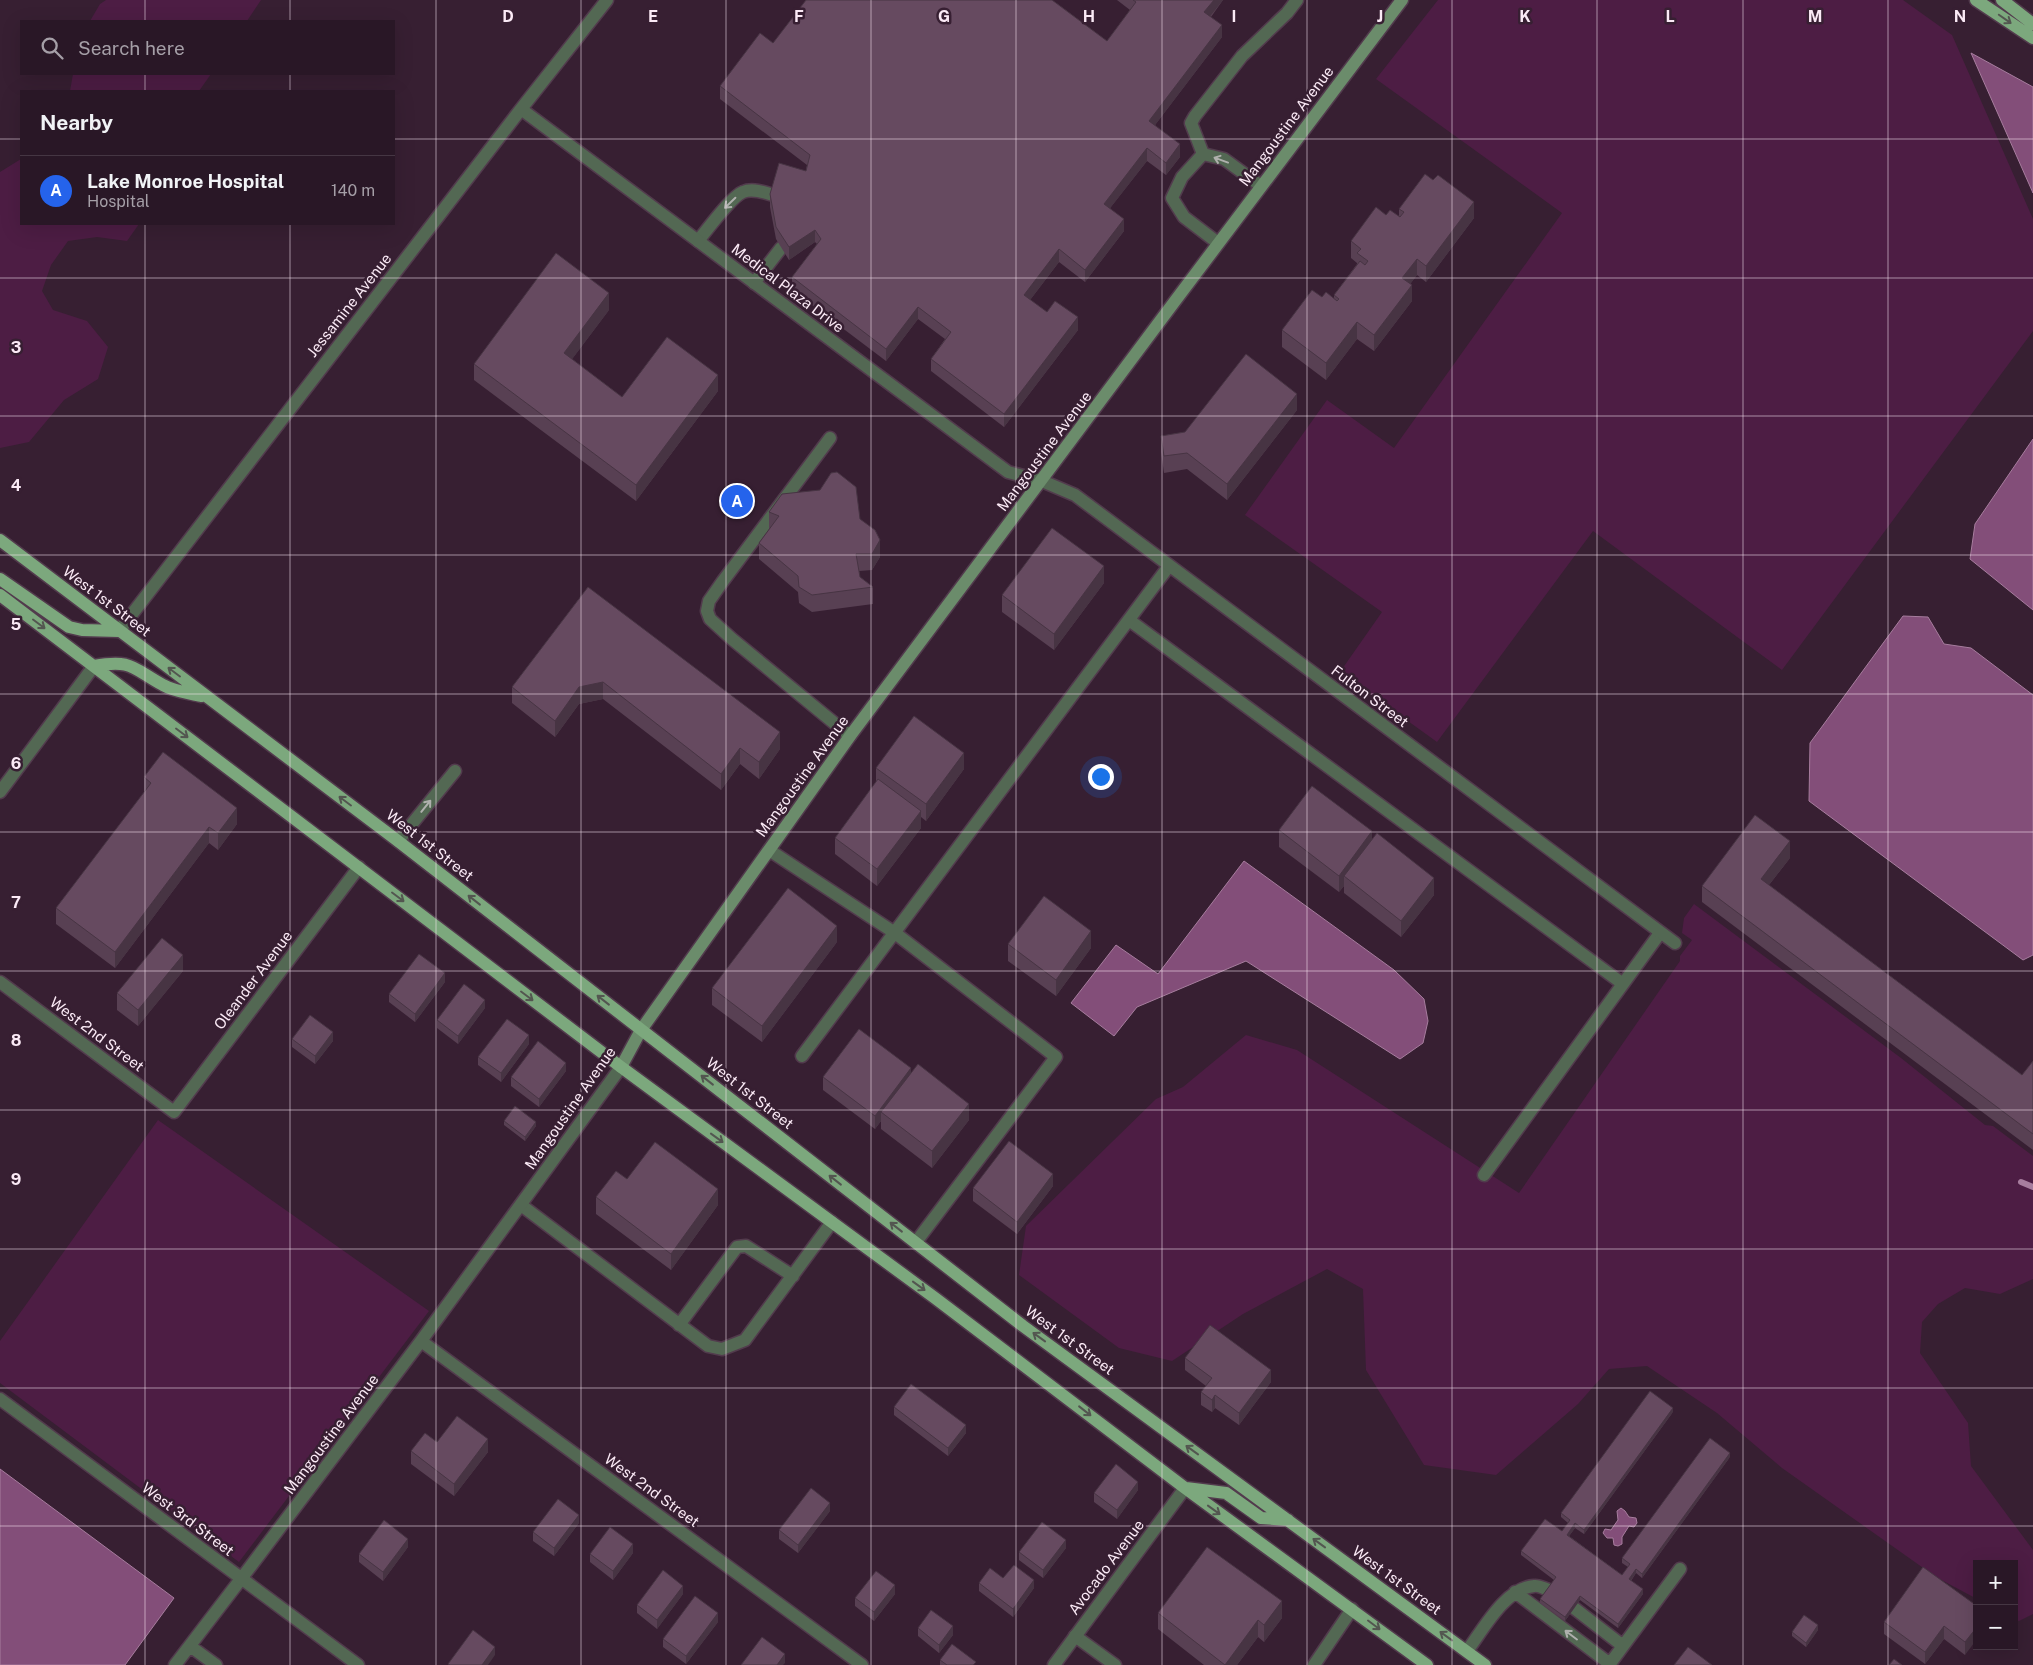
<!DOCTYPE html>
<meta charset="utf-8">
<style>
body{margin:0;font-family:"Public Sans",sans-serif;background:#352432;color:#f1f3f6}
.controls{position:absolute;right:15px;bottom:15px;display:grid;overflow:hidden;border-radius:0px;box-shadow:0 5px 20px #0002}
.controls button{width:45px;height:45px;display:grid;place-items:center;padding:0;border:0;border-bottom:1px solid #453643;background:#291726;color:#f1f3f6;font:25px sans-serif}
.you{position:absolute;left:1100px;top:776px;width:18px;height:18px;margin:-12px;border:4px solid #fff;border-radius:50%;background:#1a73e8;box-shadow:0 0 0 8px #1a73e833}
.badge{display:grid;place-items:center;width:32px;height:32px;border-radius:50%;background:#2563eb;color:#fff;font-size:16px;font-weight:700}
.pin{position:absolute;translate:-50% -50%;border:2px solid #fff;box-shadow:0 1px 5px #0006}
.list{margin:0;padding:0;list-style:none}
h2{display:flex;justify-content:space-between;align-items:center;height:65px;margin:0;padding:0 20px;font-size:21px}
h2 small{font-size:16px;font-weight:400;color:#a59fa7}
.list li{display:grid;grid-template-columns:32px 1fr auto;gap:15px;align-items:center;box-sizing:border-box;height:70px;padding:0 20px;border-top:1px solid #453643}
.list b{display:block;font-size:19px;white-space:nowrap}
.list p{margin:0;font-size:16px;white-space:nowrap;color:#a59fa7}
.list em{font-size:16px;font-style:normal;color:#a59fa7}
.icon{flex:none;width:28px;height:28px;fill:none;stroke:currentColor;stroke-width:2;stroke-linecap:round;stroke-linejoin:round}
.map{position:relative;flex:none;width:2033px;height:1665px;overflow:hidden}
.search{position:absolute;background:#291726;box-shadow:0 5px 20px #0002;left:20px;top:20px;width:375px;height:55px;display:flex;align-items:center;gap:12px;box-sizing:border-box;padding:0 18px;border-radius:0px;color:#a59fa7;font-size:19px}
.panel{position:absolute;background:#291726;box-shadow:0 5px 20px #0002;left:20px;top:90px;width:375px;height:135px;border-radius:0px}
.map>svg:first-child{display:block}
.green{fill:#4d1d44}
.water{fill:#834e79;stroke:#a77d9e}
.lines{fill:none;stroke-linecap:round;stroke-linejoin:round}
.stream{stroke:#a77d9e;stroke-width:6}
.lane-casing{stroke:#523b4d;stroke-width:15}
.street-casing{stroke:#523b4d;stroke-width:15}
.secondary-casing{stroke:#523b4d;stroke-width:15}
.primary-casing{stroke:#523b4d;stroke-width:15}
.lane{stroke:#536853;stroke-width:12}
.street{stroke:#536853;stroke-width:12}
.secondary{stroke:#6b8c6b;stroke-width:12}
.primary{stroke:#7ca87d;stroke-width:12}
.wall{fill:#584053}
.shaded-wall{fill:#473443}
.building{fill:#664a60;stroke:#473443}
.oneway{stroke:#535650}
.oneway2{stroke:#afb0ad}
.grid{fill:none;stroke:#fbeaf6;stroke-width:1;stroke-opacity:0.55}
.labels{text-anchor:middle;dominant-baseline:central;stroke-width:5;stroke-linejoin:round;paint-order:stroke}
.street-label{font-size:15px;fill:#fbeaf6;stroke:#371f32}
.grid-label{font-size:16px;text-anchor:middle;font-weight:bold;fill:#fbeaf6;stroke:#371f32;stroke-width:5;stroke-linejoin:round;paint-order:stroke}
</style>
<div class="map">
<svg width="2033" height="1665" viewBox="0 0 2033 1665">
<rect width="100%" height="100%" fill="#371f32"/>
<!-- green -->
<path class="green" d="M106,0H261L247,21H90L100,4Z
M1438,0H1903L1952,35L2033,219V331L1782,670L1593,531L1437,742L1340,672L1382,612L1245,515L1327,400L1394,448L1562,213L1376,79Z
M73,74H211L199,91H70Z
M21,159V224H139L127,241L97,237L68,241L51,265L42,291L53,310L87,321L108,347L98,379L64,400L29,442L0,448V172Z
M1694,904L1901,1058L1985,1125L1993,1126L2033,1156V1279L2000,1294L1965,1288L1938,1304L1922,1322L1920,1353L1968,1423L1971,1466L2033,1550V1614L2019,1621L2014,1619V1564H1977V1599L1936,1577L1782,1468L1717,1413L1647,1366L1609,1369L1578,1404L1496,1475L1424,1465L1366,1370L1363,1289L1327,1269L1243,1314L1172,1361L1119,1348L1019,1275L1026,1226L1156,1099L1183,1087L1246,1035L1297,1050L1519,1193L1680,961V956L1692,940L1682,933L1684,918Z
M158,1120L429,1311L239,1562L0,1383V1341Z"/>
<!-- water -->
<path class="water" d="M1971,53L2033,87V193Z
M2033,439V610L1970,559L1975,524Z
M1903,616L1928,617L1944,644L1971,648L2033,695V955L2023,960L1809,801L1810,743Z
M1244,861L1394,970L1424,999L1428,1021L1423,1043L1400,1059L1246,961L1137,1007L1114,1036L1071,1003L1116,945L1158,974Z
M0,1469L174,1598L125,1665H0Z
M1621,1508L1625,1511L1629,1517L1636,1518L1637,1523L1634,1527L1629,1526L1622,1537V1544L1618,1546L1614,1545L1613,1538H1607L1603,1533L1605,1529L1611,1530L1618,1520L1617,1511Z"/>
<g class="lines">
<!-- stream -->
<path class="stream" d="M2021,1182L2033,1187"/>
<defs>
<path id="lane" d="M1203,154L1191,123L1195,116L1242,56L1287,13L1297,0
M698,241C706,231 732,196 743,192C752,188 764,192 773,195
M1218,243L1184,217L1172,198L1182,177L1203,154L1224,159L1261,186
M754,283L781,248
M830,438L723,581L709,601L707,611L710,619L732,639L850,736
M1129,620L1623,984
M398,841L455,771
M769,850L895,933L1056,1057L916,1242
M802,1056L1169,566
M1484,1175L1660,933
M521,1205L708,1346L722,1349L745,1340L832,1222
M679,1325L737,1247L746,1246L793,1276
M1515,1592L1610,1664
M1574,1608L1623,1646L1609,1665
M1075,1636L1115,1665
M190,1646L216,1665
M1623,1646L1680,1569
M1467,1651C1483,1630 1505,1588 1534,1586C1539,1585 1545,1589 1549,1590
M175,1665L241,1579
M1314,1665L1352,1609"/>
<path id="street" d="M521,109L1008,472L1042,481L1075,495L1675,943
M119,631L521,109L607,0
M0,792L94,666
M0,982L174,1112L359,867
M421,1341L862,1665
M0,1399L358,1665
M241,1579L421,1341L621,1067
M1054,1665L1185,1488"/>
<path id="secondary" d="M621,1067L641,1030L850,736L1175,301L1402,0"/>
<path id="primary" d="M1976,0L2033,38
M2002,0L2033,24
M0,540L398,841L1023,1326L1485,1665
M0,579L69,627L82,630L119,631
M0,595L621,1067L935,1298L1185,1488L1427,1665
M94,666C132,659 132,668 163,685C173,691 189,693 201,696
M1186,1488L1226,1493L1261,1518L1288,1520"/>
</defs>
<!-- lane casing -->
<use href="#lane" class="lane-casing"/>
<!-- street casing -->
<use href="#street" class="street-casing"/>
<!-- secondary casing -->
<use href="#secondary" class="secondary-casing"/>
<!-- primary casing -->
<use href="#primary" class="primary-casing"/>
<!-- lane -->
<use href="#lane" class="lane"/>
<!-- street -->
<use href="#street" class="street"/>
<!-- secondary -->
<use href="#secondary" class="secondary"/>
<!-- primary -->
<use href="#primary" class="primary"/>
</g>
<!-- wall -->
<path class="wall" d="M1117,0H1223L1211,17L1222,37L1155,125L1180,157L1166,175L1147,161L1110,208L1124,231L1085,282L1059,262L1030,300L1047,312L1078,330L1004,427L931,371V359L945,339L918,319L886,361L792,290V277L817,244L815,242L789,260L776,239L770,207V194L806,171L807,165L720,99V86L773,43L1055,2L1107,41L1130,10Z
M1399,209L1474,218L1426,282L1417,275L1410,284L1412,301L1374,351L1357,339L1326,380L1282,347V330L1322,297L1334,298V295L1357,264V263L1351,258V241L1386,215L1399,216Z
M609,310L572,359L622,397L718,391L636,501L474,380V364Z
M1297,410L1227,500L1187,469L1164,473L1161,452V436L1185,432Z
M769,512L860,519L880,557L872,570L859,571L860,577L873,587V604L812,612L799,603L798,592L759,559V543L769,529Z
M1104,583L1054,650L1002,612V595Z
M588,587L780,749L759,779L740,764L721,790L603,699L579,704L555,737L512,703V687Z
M876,768L964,769L926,821L921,817V828L877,886L835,854V838L876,782Z
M144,777L237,824L218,850L209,843L115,968L56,924V908L144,793Z
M1279,830L1372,840L1434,895L1401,937L1344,893V886L1339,892L1279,847Z
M1790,858L1769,885L2022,1075L2033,1061V1150L1702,902V886Z
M837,942L762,1042L712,1005V988Z
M1008,944L1091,948L1056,996L1008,961Z
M183,971L138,1026L117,1010V993Z
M445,982L415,1022L389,1002V994Z
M485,1008L458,1044L437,1028V1020Z
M292,1039L333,1041L315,1064L292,1047Z
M529,1044L501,1082L478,1065V1057Z
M566,1071L539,1107L511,1086V1077Z
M911,1073L969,1120L932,1168L881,1129V1121L875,1129L823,1090V1077Z
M504,1121L536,1126L525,1141L504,1125Z
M627,1179L718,1205L671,1270L596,1214V1197Z
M1053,1186L1017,1234L973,1201V1188Z
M1185,1358L1271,1382L1239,1425L1215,1408L1212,1412L1201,1405V1392L1206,1386L1185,1370Z
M894,1407L966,1433L948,1456L894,1415Z
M1673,1412L1584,1534L1575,1528L1569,1536L1622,1575L1628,1567L1622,1563V1558L1730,1457L1642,1578L1636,1573L1631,1581L1643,1594L1618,1628L1580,1600L1565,1621L1540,1603V1599L1554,1580L1521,1555V1551L1562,1531L1568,1523L1561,1517V1513Z
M437,1442L488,1452L454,1496L411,1464V1451Z
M1138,1490L1117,1519L1094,1502V1493Z
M830,1511L798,1553L779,1539V1530Z
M579,1523L554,1556L533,1541V1532Z
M408,1547L383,1581L359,1562V1554Z
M1066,1548L1043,1578L1019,1560V1552Z
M633,1553L613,1580L590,1562V1554Z
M1003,1578L1034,1588L1013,1617L979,1591V1583Z
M683,1594L657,1629L637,1613V1605Z
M895,1594L874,1621L855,1606V1598Z
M1977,1606L1965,1655L1944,1639L1925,1664L1884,1634V1622Z
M1158,1613L1282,1618L1264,1642L1258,1637L1237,1665H1204L1158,1629Z
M718,1622L686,1664L663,1647V1639Z
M918,1628L953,1635L939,1653L918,1636Z
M1818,1630L1806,1647L1792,1636V1632Z
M940,1660L976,1665H940Z"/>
<!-- shaded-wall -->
<path class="shaded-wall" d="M1214,0H1223L1204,24V12Z
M1222,25V37L1149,133V121Z
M1180,144V157L1166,175V163Z
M1147,148V161L1104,216V204Z
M1474,202V218L1426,282V266Z
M1124,219V231L1085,282V270Z
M815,230V242L789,260V247Z
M1059,249V262L1024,308V295Z
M1417,259V275L1402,295V278Z
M1412,285V301L1374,351V335Z
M609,293V310L564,370V353Z
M918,307V319L886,361V349Z
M1078,317V330L1004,427V414Z
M1357,322V339L1326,380V363Z
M718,375V391L636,501V485Z
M1297,394V410L1227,500V484Z
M880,540V557L872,570V554Z
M1104,566V583L1054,650V634Z
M603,682V699L579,704L555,737V721L579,687Z
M780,732V749L759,779V762Z
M740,748V764L721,790V774Z
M964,753V769L926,821V804Z
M237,808V824L218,850V833Z
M921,811V828L877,886V869Z
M209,827V843L115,968V952Z
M1372,831V848L1344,876V886L1339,892V876Z
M1790,841V858L1761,895V879Z
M1434,878V895L1401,937V921Z
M837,926V942L762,1042V1026Z
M1091,931V948L1056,996V980Z
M183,955V971L138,1026V1010Z
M445,973V982L415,1022V1014Z
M485,1000V1008L458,1044V1036Z
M333,1032V1041L315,1064V1056Z
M529,1035V1044L501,1082V1073Z
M566,1063V1071L539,1107V1099Z
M911,1068V1081L881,1112V1121L875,1129V1116Z
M969,1104V1120L932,1168V1151Z
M536,1122V1126L525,1141V1137Z
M1053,1174V1186L1017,1234V1222Z
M718,1189V1205L671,1270V1254Z
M1271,1370V1382L1239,1425V1413Z
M1215,1395V1408L1212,1412V1400Z
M1673,1408V1412L1584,1534V1530Z
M966,1425V1433L948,1456V1448Z
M488,1439V1452L454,1496V1484Z
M1730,1453V1457L1642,1578V1574Z
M1138,1482V1490L1117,1519V1510Z
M830,1503V1511L798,1553V1545Z
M579,1515V1523L554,1556V1548Z
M1575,1523V1528L1567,1539V1535Z
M408,1539V1547L383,1581V1572Z
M1066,1540V1548L1043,1578V1570Z
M633,1544V1553L613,1580V1571Z
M1636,1569V1573L1629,1583V1579Z
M1034,1580V1588L1013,1617V1609Z
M895,1585V1594L874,1621V1612Z
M683,1586V1594L657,1629V1620Z
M1643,1589V1594L1618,1628V1624Z
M1580,1596V1600L1565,1621V1617Z
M1282,1601V1618L1264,1642V1625Z
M718,1613V1622L686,1664V1656Z
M1258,1620V1637L1237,1665H1225Z
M1818,1625V1630L1806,1647V1643Z
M953,1626V1635L939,1653V1645Z
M1944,1626V1639L1925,1664V1652Z
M1977,1627V1639L1965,1655V1642Z
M495,1647V1655L488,1665H482Z
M785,1654V1663L783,1665H777Z"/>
<!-- building -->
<path class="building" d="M806,0H1052L1107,41L1136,2L1133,0H1214L1204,12L1222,25L1149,121L1180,144L1166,163L1147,148L1104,204L1124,219L1085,270L1059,249L1024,295L1047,312L1055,301L1078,317L1004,414L931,359L951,332L918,307L886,349L792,277L821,239L815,230L789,247L776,227L770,194L779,163L806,171L810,155L720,86L760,33L773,43Z
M1425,174L1433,180L1438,175L1474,202L1426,266L1417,259L1402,278L1412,285L1374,335L1357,322L1326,363L1282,330L1312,290L1322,297L1326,292L1337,301L1339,299L1334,295L1360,261L1365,265L1368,261L1357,253L1361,249L1351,241L1376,207L1386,215L1390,210L1400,217L1404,212L1399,209Z
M556,253L609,293L564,353L622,397L667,337L718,375L636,485L474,364Z
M1246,354L1297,394L1227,484L1187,453L1164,456L1161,436L1185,432Z
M837,472L856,487L860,519L875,530L880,540L872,554H856L860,577L873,587L812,595L799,587L798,576L759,543L779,516L769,512L782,494L820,490L831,473Z
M1052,528L1104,566L1054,634L1002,595Z
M588,587L780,732L759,762L740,748L721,774L603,682L579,687L555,721L512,687Z
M914,716L964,753L926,804L876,768Z
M163,752L237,808L218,833L209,827L115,952L56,908L151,783L144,777Z
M878,779L921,811L877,869L835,838Z
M1312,786L1372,831L1339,876L1279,830Z
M1755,815L1790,841L1761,879L2022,1075L2033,1061V1134L1702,886Z
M1377,833L1434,878L1401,921L1344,876Z
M788,888L837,926L762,1026L712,988Z
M1044,896L1091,931L1056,980L1008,944Z
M162,938L183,955L138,1010L117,993Z
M419,954L445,973L415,1014L389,994Z
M464,984L485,1000L458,1036L437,1020Z
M310,1015L333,1032L315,1056L292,1039Z
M507,1019L529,1035L501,1073L478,1057Z
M859,1029L911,1068L875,1116L823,1077Z
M538,1041L566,1063L539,1099L511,1077Z
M918,1064L969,1104L932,1151L881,1112Z
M515,1106L536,1122L525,1137L504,1121Z
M1009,1141L1053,1174L1017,1222L973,1188Z
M655,1142L718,1189L671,1254L596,1197L616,1171L627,1179Z
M1210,1325L1271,1370L1239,1413L1215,1395L1212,1400L1201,1392L1212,1378L1185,1358Z
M911,1384L966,1425L948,1448L894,1407Z
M1650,1391L1673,1408L1584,1530L1575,1523L1567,1535L1622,1575L1630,1564L1622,1558L1710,1438L1730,1453L1642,1574L1636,1569L1629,1579L1643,1589L1618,1624L1580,1596L1565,1617L1540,1599L1556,1577L1521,1551L1545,1519L1562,1531L1570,1520L1561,1513Z
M457,1416L488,1439L454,1484L411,1451L425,1433L437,1442Z
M1116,1464L1138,1482L1117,1510L1094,1493Z
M811,1488L830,1503L798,1545L779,1530Z
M558,1499L579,1515L554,1548L533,1532Z
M384,1520L408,1539L383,1572L359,1554Z
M1042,1522L1066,1540L1043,1570L1019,1552Z
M610,1527L633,1544L613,1571L590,1554Z
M1207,1547L1282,1601L1264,1625L1258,1620L1225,1665L1158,1613Z
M1014,1565L1034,1580L1013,1609L979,1583L990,1568L1003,1578Z
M1923,1567L1977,1606V1627L1965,1642L1944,1626L1925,1652L1884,1622Z
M663,1570L683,1586L657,1620L637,1605Z
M876,1571L895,1585L874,1612L855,1598Z
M695,1596L718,1613L686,1656L663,1639Z
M931,1610L953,1626L939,1645L918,1628Z
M1804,1615L1818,1625L1806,1643L1792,1632Z
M473,1630L495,1647L482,1665H450L448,1664Z
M762,1637L785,1654L777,1665H741Z
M952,1644L976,1662L973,1665H947L940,1660Z
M1688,1647L1712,1665H1674Z
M1894,1659L1902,1665H1889Z"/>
<!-- one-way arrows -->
<defs><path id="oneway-shaft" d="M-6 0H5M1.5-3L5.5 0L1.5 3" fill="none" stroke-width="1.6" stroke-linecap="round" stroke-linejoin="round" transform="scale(1.25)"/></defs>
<g class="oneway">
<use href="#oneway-shaft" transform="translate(2005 19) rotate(35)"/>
<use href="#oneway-shaft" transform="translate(39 624) rotate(37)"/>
<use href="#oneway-shaft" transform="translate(174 672) rotate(-143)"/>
<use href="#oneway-shaft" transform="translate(182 733) rotate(37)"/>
<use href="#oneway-shaft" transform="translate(345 801) rotate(-143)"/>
<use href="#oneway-shaft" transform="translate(398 897) rotate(37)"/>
<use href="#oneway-shaft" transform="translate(474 900) rotate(-142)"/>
<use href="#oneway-shaft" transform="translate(527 996) rotate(37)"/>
<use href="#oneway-shaft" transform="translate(603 1000) rotate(-142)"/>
<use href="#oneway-shaft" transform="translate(707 1080) rotate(-142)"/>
<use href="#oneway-shaft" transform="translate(717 1138) rotate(36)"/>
<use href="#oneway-shaft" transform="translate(835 1180) rotate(-142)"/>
<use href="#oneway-shaft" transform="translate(896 1227) rotate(-142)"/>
<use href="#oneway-shaft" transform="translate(919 1286) rotate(36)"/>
<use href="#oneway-shaft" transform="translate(1039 1337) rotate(-144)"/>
<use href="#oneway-shaft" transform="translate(1085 1411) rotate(38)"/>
<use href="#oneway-shaft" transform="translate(1192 1450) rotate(-144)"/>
<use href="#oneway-shaft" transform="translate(1214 1510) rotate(36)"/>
<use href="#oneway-shaft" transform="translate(1319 1543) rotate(-144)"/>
<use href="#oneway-shaft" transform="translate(1374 1625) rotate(37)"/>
<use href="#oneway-shaft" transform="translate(1446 1636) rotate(-144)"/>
</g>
<g class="oneway2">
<use href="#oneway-shaft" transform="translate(1221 160) rotate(-160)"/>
<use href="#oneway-shaft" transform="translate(730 203) rotate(136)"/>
<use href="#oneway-shaft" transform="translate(426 806) rotate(-51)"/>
<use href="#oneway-shaft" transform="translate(1571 1635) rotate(-143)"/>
</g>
<!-- grid -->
<path class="grid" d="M145,0V21M290,0V21M436,0V1665M581,0V1665M726,0V1665M871,0V1665M1016,0V1665M1162,0V1665M1307,0V1665M1452,0V1665M1597,0V1665M1743,0V1665M1888,0V1665M145,74V91M290,74V91M0,139H21M394,139H2033M145,224V1665M290,224V1665M0,278H2033M0,416H2033M0,555H2033M0,694H2033M0,832H2033M0,971H2033M0,1110H2033M0,1249H2033M0,1388H2033M0,1526H2033"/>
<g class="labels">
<!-- street labels -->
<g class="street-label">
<text transform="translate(1286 126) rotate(-53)">Mangoustine Avenue</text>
<text transform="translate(788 288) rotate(37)">Medical Plaza Drive</text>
<text transform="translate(349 305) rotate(-52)">Jessamine Avenue</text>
<text transform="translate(1044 451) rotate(-53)">Mangoustine Avenue</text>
<text transform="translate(107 601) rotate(37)">West 1st Street</text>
<text transform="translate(1370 696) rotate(37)">Fulton Street</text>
<text transform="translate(802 776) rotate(-54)">Mangoustine Avenue</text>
<text transform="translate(430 845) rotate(38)">West 1st Street</text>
<text transform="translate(253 980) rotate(-53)">Oleander Avenue</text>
<text transform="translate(97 1034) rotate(37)">West 2nd Street</text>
<text transform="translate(750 1093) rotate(38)">West 1st Street</text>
<text transform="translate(570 1108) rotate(-55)">Mangoustine Avenue</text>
<text transform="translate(1070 1340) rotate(36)">West 1st Street</text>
<text transform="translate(331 1434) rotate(-53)">Mangoustine Avenue</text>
<text transform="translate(652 1490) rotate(36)">West 2nd Street</text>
<text transform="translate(188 1519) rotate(37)">West 3rd Street</text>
<text transform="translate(1106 1567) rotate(-53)">Avocado Avenue</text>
<text transform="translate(1397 1580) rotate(36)">West 1st Street</text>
</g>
</g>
<g class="grid-label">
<text x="508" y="22">D</text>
<text x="653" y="22">E</text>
<text x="799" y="22">F</text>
<text x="944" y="22">G</text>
<text x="1089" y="22">H</text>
<text x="1234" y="22">I</text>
<text x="1380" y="22">J</text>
<text x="1525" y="22">K</text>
<text x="1670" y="22">L</text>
<text x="1815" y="22">M</text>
<text x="1960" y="22">N</text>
<text x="16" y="353">3</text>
<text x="16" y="491">4</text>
<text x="16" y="630">5</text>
<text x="16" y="769">6</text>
<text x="16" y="908">7</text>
<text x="16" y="1046">8</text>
<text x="16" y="1185">9</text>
</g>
</svg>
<div class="controls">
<button>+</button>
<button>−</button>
</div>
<div class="you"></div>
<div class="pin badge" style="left:737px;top:501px">A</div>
<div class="search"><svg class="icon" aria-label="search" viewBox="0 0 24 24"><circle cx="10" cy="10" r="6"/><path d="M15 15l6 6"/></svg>Search here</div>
<section class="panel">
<h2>Nearby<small></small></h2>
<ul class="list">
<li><span class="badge">A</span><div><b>Lake Monroe Hospital</b><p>Hospital</p></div><em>140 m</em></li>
</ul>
</section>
</div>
